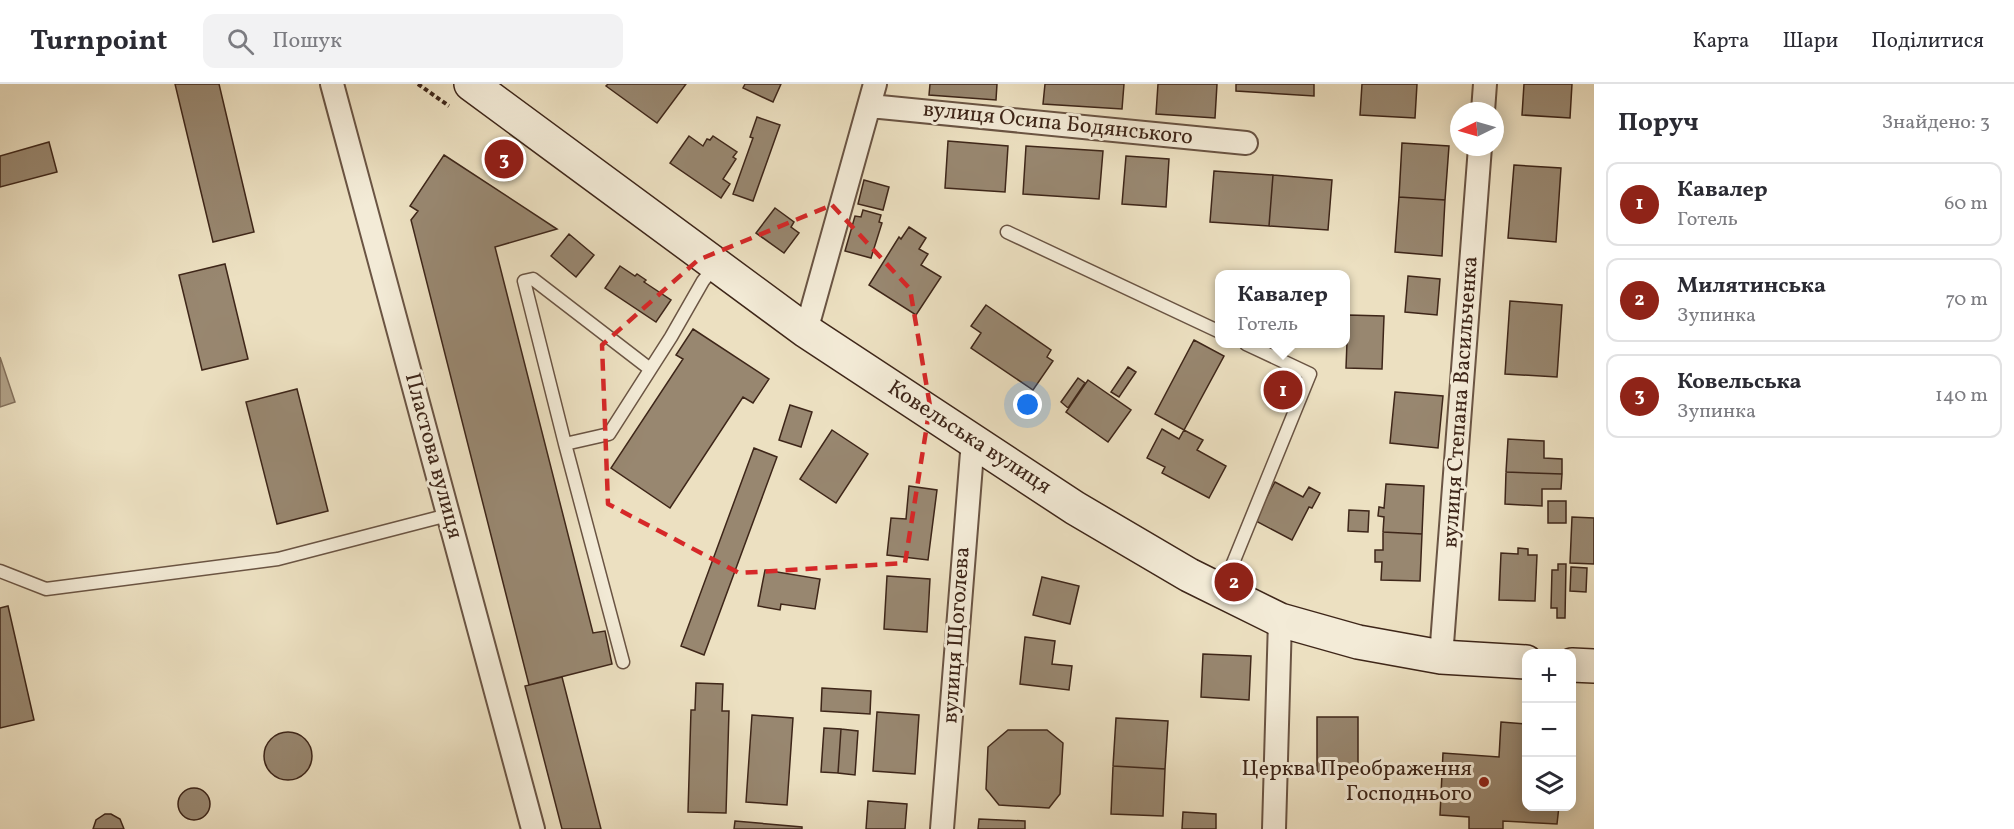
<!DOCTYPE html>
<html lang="uk">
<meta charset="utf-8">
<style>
body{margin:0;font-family:Vollkorn,serif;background:#f2f2f3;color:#2b2b33}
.controls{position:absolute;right:18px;bottom:18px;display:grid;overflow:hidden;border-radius:12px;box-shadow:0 3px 15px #0003}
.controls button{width:54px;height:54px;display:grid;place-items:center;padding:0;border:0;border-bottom:2px solid #e1e1e2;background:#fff;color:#2b2b33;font:30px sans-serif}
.compass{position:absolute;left:1450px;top:18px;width:54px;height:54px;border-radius:50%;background:#fff;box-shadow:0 3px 15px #0003;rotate:265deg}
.you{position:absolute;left:1028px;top:321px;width:21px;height:21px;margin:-15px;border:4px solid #fff;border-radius:50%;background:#1a73e8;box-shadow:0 0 0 9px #1a73e833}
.badge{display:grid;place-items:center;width:39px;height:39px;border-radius:50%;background:#8f2418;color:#fff;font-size:20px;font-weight:700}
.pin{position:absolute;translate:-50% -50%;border:3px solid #fff;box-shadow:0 2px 6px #0006}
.popup{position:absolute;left:1215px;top:186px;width:135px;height:78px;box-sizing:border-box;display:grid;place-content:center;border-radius:12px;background:#fff;filter:drop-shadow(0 2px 4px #0005);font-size:20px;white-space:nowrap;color:#7c7c81}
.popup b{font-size:22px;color:#2b2b33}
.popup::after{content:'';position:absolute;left:50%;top:100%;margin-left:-12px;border:12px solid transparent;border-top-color:#fff}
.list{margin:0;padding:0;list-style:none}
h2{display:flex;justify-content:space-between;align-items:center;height:78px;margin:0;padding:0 24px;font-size:26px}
h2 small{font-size:20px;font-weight:400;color:#7c7c81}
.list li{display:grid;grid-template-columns:39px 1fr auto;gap:18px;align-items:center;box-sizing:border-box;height:84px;margin:0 12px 12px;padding:0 12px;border:2px solid #e1e1e2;border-radius:12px}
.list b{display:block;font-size:22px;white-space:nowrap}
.list p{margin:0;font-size:20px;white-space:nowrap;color:#7c7c81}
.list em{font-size:20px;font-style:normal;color:#7c7c81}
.icon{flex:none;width:33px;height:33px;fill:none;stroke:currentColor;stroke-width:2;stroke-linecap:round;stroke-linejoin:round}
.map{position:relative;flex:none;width:1594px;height:745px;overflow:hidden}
header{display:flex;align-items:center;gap:36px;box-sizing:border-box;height:84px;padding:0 30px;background:#fff;border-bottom:2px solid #e1e1e2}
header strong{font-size:28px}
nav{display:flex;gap:33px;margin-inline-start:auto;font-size:21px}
.search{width:420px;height:54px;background:#f2f2f3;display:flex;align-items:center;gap:15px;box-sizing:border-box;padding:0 21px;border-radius:12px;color:#7c7c81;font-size:22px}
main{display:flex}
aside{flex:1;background:#fff}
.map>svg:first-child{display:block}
.water{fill:#b1a188;stroke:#83705c;stroke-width:1.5}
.building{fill:#988770;stroke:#3e2619;stroke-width:1.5}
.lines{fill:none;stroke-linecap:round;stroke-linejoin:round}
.lane-casing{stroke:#6a5443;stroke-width:15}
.street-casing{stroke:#6a5443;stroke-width:26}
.secondary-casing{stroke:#3e2619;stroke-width:36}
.path{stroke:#3e2619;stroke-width:4;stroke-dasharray:4.5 3;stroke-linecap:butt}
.lane{stroke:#f3ebd7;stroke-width:12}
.street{stroke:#f3ebd7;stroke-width:22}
.secondary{stroke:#f3ebd7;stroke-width:33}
.marked{fill:none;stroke:#d62828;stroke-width:4.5;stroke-dasharray:12 8;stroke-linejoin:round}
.poi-dot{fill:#8f2418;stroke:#f3ebd7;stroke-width:2}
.labels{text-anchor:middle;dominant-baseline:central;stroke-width:6;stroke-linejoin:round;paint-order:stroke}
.street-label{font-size:22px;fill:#3e2619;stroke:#f3ebd7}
.poi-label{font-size:22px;fill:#3e2619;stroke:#f3ebd7;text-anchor:end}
</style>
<header>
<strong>Turnpoint</strong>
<div class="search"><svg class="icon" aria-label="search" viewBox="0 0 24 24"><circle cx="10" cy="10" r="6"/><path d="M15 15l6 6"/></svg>Пошук</div>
<nav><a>Карта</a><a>Шари</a><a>Поділитися</a></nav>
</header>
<main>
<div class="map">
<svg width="1594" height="745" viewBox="0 0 1594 745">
<rect width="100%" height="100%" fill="#ece0c1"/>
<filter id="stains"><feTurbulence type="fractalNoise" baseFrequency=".00333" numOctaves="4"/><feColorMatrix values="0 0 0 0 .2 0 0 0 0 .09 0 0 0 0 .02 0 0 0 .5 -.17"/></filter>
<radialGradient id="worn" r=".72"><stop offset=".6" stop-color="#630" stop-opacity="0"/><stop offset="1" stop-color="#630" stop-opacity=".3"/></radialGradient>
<!-- water -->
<path class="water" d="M0,273L15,318L0,323Z"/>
<!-- building -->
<path class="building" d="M175,0H219L254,148L213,158Z
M608,0H686L657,39L606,2Z
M745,0H781L773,18L743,4Z
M930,0H997L996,16L929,11Z
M1045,0H1124L1122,25L1043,20Z
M1158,0H1217L1215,34L1156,30Z
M1236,0H1314V12L1236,7Z
M1362,0H1417L1415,34L1360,31Z
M1524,0H1572L1570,34L1522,31Z
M757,33L780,41L753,117L733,110L753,54L750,53Z
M689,52L703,62L707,55L710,56L713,52L737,68L733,73L736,75L723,95L730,100L721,114L670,79Z
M948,57L1008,62L1005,108L945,104Z
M49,58L57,88L0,103V72Z
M1402,59L1449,62L1445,116L1399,113Z
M1026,62L1103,67L1099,115L1023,110Z
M444,71L557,145L495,163L593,549L605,547L612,580L529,601L411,136L418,127L410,122Z
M1126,72L1169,75L1166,123L1122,120Z
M1514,81L1561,84L1556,158L1508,154Z
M1214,87L1273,91L1269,142L1210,138Z
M1273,91L1332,96L1328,146L1269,142Z
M864,96L889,103L883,126L858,120Z
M1399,113L1445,116L1442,172L1395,168Z
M775,124L794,138L791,143L799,149L784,169L756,149Z
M863,126L881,131L879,138L882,139L871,174L845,167L855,132L861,133Z
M909,143L926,154L919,165L928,170L921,181L941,193L916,231L869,201L899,153L901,155Z
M569,150L594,171L576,193L551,172Z
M225,180L248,275L202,286L179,191Z
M620,182L635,192L637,190L646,196L644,198L671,216L656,238L605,204Z
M1408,192L1440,195L1437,231L1405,228Z
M1510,217L1562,221L1557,293L1505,290Z
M986,221L1051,266L1047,273L1053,277L1033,306L971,264L981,249L971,242Z
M1348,231L1384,232L1382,285L1346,284Z
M693,245L769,295L753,319L743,313L670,424L611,384L683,275L676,271Z
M1194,256L1224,272L1184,346L1155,330Z
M1128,283L1136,288L1119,313L1111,308Z
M1078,294L1085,299L1068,324L1061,318Z
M1088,296L1131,326L1108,358L1066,328Z
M297,305L328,427L277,440L246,318Z
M1395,308L1443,312L1438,364L1390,359Z
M790,321L812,328L801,363L779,356Z
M1162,345L1179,355L1184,346L1203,356L1197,366L1226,382L1209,414L1162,389L1165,383L1147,374Z
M832,346L868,370L836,419L800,395Z
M1508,355L1544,357V374L1562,375V390L1506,388Z
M754,364L777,373L704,571L681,562Z
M1506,388L1562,390L1561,405H1542V422L1505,420Z
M1275,398L1303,413L1309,403L1320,409L1312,424L1309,423L1292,456L1254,436Z
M1386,400L1424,402L1422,450L1383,448L1384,433L1378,432L1379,423L1384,424Z
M909,402L937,406L928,476L887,471L891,434L906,435Z
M1548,417H1566V439H1548Z
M1349,426L1369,427L1368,448L1348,447Z
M1572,433L1594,434V480L1570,479Z
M1383,448L1422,450L1420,497L1381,496L1382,478H1375V466H1383Z
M1518,464L1528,465V471H1537L1535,517L1499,516L1501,469L1518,470Z
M1558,480H1566L1565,534H1557V524H1551L1552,486H1558Z
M1571,483L1587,484L1586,508L1570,507Z
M765,486L820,495L815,525L781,520L780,526L758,522Z
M887,492L930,495L927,548L884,545Z
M1042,493L1079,502L1070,540L1033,531Z
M8,522L34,636L0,644V524Z
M1025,553L1055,557L1052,580L1072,582L1069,606L1020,600Z
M1203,570L1251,572L1249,616L1201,613Z
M562,593L601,745H562L525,602Z
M696,599L723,600L722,627H729L726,729L688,728L691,626H695Z
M822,604L871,607L870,630L821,627Z
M877,628L919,631L915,690L873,687Z
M752,631L793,634L787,721L746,718Z
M1317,633H1358V688H1317Z
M1116,634L1168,637L1165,685L1113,682Z
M1501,638L1526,640V722H1559L1557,740L1503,737V745H1469V733L1440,731L1443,669L1499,673Z
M824,644L841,645L838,689L821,688Z
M841,645L858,647L855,691L838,689Z
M1008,646H1047L1063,659L1060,710L1049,724L999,721L986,705L988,663Z
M264 672a24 24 0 1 1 48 0a24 24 0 1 1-48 0Z
M1113,682L1165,685L1163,732L1111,730Z
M178 720a16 16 0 1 1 32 0a16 16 0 1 1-32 0Z
M868,717L907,720L905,745H866Z
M1183,728L1216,730V745H1182Z
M105,730H111L120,735L124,745H93L96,736Z
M979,735L1025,737V745H978Z
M735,737L802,743V745H734Z"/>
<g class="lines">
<defs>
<path id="lane" d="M1007,148L1220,248
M565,360L524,197L533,195L650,285
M0,487L46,505L278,475L448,431
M1222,506L1310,290L1246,260
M623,578L565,360L609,350L671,253L703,197L716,181"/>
<path id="street" d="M332,0L533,745
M870,22L1246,59
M1483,27L1485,0
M806,247L875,0
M1441,573L1480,63
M942,745L973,356
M1274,745L1280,536"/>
<path id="secondary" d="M471,0L806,247L1075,424L1189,491L1280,536L1358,558L1441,573L1526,578
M1572,581L1594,582"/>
</defs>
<!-- lane casing -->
<use href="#lane" class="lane-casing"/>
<!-- street casing -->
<use href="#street" class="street-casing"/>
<!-- secondary casing -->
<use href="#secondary" class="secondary-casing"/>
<!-- path -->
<path class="path" d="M418,0L449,22"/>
<!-- lane -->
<use href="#lane" class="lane"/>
<!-- street -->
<use href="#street" class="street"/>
<!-- secondary -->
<use href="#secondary" class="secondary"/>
</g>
<!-- marked area -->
<path class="marked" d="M832,121L910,205L930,322L905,479L739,489L608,420L602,261L698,176Z"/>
<!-- markers -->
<circle class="poi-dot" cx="1484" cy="698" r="6"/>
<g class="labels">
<!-- street labels -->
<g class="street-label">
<text transform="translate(1058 40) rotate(6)">вулиця Осипа Бодянського</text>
<text transform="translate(1461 318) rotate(-86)">вулиця Степана Васильченка</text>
<text transform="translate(969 354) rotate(33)">Ковельська вулиця</text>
<text transform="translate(433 372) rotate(75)">Пластова вулиця</text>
<text transform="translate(957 551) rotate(-86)">вулиця Щоголева</text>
</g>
<!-- poi labels -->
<g class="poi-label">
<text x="1472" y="685">Церква Преображення<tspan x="1472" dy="25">Господнього</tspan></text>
</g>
</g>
<rect width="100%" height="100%" filter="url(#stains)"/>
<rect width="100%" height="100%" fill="url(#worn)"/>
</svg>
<div class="controls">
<button>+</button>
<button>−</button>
<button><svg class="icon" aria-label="layers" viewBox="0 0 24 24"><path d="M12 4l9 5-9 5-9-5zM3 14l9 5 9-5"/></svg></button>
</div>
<svg class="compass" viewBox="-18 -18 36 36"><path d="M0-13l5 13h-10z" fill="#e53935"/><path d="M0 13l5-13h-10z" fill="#7c7c81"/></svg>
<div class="you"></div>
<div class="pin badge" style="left:1283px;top:306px">1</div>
<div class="popup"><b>Кавалер</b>Готель</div>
<div class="pin badge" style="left:1234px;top:498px">2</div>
<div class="pin badge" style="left:504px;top:75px">3</div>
</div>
<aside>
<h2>Поруч<small>Знайдено: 3</small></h2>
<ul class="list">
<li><span class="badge">1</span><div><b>Кавалер</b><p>Готель</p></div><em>60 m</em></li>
<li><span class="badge">2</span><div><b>Милятинська</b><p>Зупинка</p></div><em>70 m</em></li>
<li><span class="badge">3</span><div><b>Ковельська</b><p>Зупинка</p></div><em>140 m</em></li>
</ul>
</aside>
</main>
